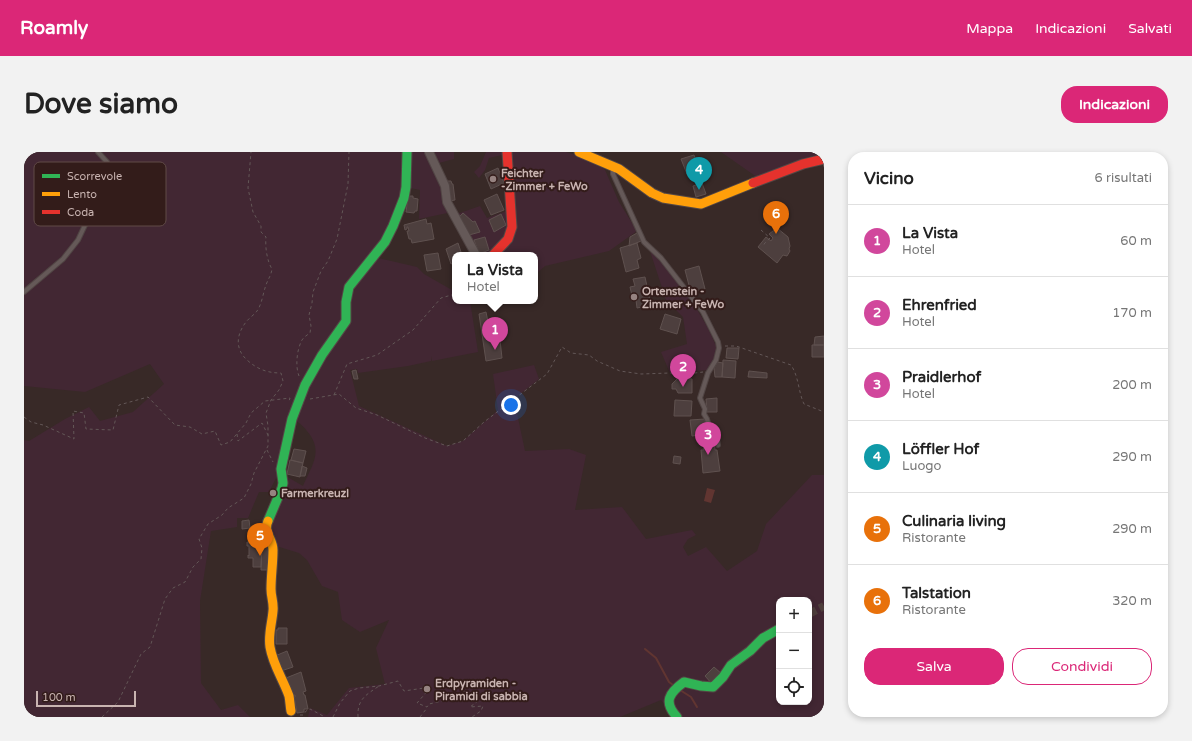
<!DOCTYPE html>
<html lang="it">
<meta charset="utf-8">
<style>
body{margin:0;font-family:"Varela Round",sans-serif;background:#f2f2f2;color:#222}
.controls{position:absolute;right:12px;bottom:12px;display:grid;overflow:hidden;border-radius:8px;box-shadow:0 2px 6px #0003}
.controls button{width:36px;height:36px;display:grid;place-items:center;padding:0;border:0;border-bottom:1px solid #e0e0e0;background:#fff;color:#222;font:20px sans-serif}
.scale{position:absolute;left:12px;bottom:10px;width:100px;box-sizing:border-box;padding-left:4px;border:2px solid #c9b4b1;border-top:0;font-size:11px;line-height:14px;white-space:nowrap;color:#c9b4b1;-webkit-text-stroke:3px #331c1a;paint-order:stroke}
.you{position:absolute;left:487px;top:253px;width:14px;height:14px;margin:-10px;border:3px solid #fff;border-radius:50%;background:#1a73e8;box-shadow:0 0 0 6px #1a73e833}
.badge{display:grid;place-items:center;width:26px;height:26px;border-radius:50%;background:#db2777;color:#fff;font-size:13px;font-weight:700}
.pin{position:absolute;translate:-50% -33px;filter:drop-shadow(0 1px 2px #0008)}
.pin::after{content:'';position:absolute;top:21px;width:14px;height:12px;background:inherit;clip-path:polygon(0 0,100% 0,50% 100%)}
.popup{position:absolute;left:428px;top:100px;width:86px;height:52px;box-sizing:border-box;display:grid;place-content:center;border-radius:8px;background:#fff;filter:drop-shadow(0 1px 3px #0005);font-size:13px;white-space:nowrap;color:#767676}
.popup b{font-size:15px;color:#222}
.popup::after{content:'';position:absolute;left:50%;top:100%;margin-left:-8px;border:8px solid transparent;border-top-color:#fff}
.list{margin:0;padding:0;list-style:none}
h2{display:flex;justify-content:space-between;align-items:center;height:52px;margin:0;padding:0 16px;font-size:17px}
h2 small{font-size:13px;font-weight:400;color:#767676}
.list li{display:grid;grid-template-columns:26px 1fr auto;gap:12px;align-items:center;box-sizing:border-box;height:72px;padding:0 16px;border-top:1px solid #e0e0e0}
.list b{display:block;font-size:15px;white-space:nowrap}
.list p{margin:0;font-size:13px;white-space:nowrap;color:#767676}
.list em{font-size:13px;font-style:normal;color:#767676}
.actions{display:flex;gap:8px;padding:12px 16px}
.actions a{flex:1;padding:9px 0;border:1px solid #db2777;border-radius:16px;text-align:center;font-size:14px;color:#db2777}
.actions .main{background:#db2777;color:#fff}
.icon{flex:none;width:22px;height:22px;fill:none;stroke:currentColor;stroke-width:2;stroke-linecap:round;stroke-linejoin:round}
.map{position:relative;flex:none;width:800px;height:565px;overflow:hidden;border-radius:16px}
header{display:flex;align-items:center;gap:24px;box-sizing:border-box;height:56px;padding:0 20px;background:#db2777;color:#fff}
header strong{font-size:19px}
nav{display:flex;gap:22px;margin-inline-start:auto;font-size:14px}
.intro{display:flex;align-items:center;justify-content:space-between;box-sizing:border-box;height:96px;padding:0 24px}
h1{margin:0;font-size:28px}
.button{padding:10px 18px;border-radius:16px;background:#db2777;color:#fff;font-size:14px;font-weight:700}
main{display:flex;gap:24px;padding:0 24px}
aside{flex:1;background:#fff;border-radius:16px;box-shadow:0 2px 6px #0003}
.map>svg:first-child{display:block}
.green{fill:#422733;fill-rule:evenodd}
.water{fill:#613531}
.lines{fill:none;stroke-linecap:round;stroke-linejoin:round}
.stream{stroke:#613531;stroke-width:2}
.building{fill:#4d3f3e;stroke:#5f514f}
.street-tunnel{stroke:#4e3e3c;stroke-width:8;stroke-dasharray:8 4;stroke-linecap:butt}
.lane-casing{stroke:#514544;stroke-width:6}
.street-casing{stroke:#514544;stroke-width:10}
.fast-casing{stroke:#544745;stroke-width:11}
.slow-casing{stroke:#544745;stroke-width:11}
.jam-casing{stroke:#544745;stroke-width:11}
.path{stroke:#635757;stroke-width:1;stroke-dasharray:3 3;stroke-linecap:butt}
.lane{stroke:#655958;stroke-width:4}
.street{stroke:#655958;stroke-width:8}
.fast{stroke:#30b455;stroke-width:9}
.slow{stroke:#ff9f0a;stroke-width:9}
.jam{stroke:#e5322d;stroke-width:9}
.poi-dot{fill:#968381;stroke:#331c1a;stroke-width:1.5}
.labels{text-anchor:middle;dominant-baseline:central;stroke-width:4;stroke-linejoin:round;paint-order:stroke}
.poi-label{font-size:11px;font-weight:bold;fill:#c9b4b1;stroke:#331c1a;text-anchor:start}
.key{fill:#331c1a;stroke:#604a47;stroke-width:1}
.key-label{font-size:11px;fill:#c9b4b1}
</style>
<header>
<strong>Roamly</strong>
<nav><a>Mappa</a><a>Indicazioni</a><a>Salvati</a></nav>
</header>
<div class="intro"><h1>Dove siamo</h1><a class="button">Indicazioni</a></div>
<main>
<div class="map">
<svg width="800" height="565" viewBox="0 0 800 565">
<rect width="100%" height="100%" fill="#382927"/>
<!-- green -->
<path class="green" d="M0,0H430V7L411,12L428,60L395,67L396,38L382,35L350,105L393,115L400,122L428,138L429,147H431V149H446L454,200L408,209V204L407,209L384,214L334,221L333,217L326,218L335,254L423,294L439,289L474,258L469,222L510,213L515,227L490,247L501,299L545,297L562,303L551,358L598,355L622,387L668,378L672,383L664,387L659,395L664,404L682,395L703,419L733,399L742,372L788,323H800V565H650L637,548L596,565H284L286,556L303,563L325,536L361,532L352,496L365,468L336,480L318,468L314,440L298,434L283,408L275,401L249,393L243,379L260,323L279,334C288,313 300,299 283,279C277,271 272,268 263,266L254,322L245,340H235L224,366H213V375L187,379L176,449L177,531L197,558L214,553L226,565H0V288L5,289L41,267L65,255L76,269L109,260L140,232L126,212L61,240L0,234ZM755,448H785V550H755Z
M462,0H542L570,9L581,18L595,50L613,79L585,99L521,114L511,123V103H452L430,63L456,54L463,66L486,58L478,3L465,6L461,18L455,26L450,20L456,14Z
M697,0H800V7L737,28Z
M626,99L641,114L668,149L684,176L693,196L690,208L683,218L646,221L637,200L663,192L659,165L642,148Z"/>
<!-- water -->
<path class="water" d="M683,336L691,338L687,351L680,349Z"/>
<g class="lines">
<!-- stream -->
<path class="stream" d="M621,497L632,506L645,530L649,533
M656,538L667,545L673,555"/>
</g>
<!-- building -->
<path class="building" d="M670,3L675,17L663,22L657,7Z
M474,16L480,31L467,37L461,22Z
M423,29H427L428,32H429L431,48L425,49Z
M678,31L682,42L672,45L669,34Z
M473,42L480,58L467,63L460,48Z
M384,44H389V46L394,47L393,59H391L390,61L382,60Z
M439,61L449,70L451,69L456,80L445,83L441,74L434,66Z
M477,62L482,73L470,80L465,68Z
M402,67L403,72L407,71L410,87L388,91L387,87H385L383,79H385L384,75H383V77L381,78L380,73Z
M753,76L764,85L766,94L765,97L766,99L763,104L759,103L753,111L734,95L742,85L747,89L749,86L745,82Z
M613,81L617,89L605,94L606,85Z
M461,85L465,98L455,102L450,88Z
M434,91L438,103H431V110L427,112L422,97Z
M613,91L617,106L613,108L615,116L602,120L596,96Z
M414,101L417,117L403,119L400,103Z
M675,114L681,137L667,141L661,118Z
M621,125L627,153L613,156L612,148H609L606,135L611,134L609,127Z
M462,160L464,170H474L478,206L462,209L455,162Z
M641,162L657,167L653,182L636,177Z
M800,184V193H790L791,185Z
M788,193H800V205H788Z
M703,196H715L714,207L702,206Z
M699,208L712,209L711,226L698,225Z
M693,210L699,211L698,225H691L690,216Z
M332,218L334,227H330L328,219Z
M725,219L743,221V226L724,225Z
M654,226L668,227V241H654L652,237H648V232Z
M693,246V260H683L682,247Z
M651,248L668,249L667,264H650Z
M681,267L683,282L668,284L666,268Z
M690,288L691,298H693L696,319L679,321L677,298H680L679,296H684V289Z
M270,297L282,299L279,311L267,308Z
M650,304L657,305L656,312L649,311Z
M266,308L279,311L276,325L263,322Z
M278,314L283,316L281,324H276Z
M225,368L226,376L218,377V369Z
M223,390L238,391L237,415H229V406H224V403L225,404V394H223Z
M238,392H245L244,418H237Z
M254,476H263V492H252V478H254Z
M263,499L269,515L257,519L251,504Z
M690,515L699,523L689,533L681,524Z
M277,520L282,539L279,540L280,543H281L284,557H280V560L273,561L270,545H271V543L268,544L262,526Z"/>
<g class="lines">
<!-- street-tunnel -->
<path class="street-tunnel" d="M785,462L800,454"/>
<defs>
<path id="lane" d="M589,16V22L620,90L637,106L679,160L694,190L695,196L692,208L684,221L676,246L681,257L680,262L683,267L686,277V287L693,286L694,293
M0,140L39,107L54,88L86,20L83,10L74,0"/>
<path id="street" d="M405,0L421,34L423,50L452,103"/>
<path id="fast" d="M244,369L258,336L259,331L257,317L268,267L281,233L298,203L322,169V150L325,135L361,90L369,74L380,46L382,35L383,0
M653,565C639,550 645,541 660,530L677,534L689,535L699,525L707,513L726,499L739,486L755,477"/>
<path id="slow" d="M555,0L595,17L628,41L639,46L677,52L729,31
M244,369C239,380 249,387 249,398C249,411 247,424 247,437C247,445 250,451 249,459C248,471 244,483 246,495C249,513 259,527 265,544C266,549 266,554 267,559"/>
<path id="jam" d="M729,31L779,12L800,7
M469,103L484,87L488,75L483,0"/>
</defs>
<!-- lane casing -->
<use href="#lane" class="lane-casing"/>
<!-- street casing -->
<use href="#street" class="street-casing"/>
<!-- fast casing -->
<use href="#fast" class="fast-casing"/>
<!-- slow casing -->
<use href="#slow" class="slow-casing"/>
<!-- jam casing -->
<use href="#jam" class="jam-casing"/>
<!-- path -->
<path class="path" d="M737,78L746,86L740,92V95
M701,194H712L767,213C775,225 774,239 780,252L800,260
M275,224C271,214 273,197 278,188C280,185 283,183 286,181L287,174L285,163L288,151L289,140L297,119L304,109L313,87L324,32L325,0
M310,243L323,212L353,203L389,178L417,146L431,142
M286,247L315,242L332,256L353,263L401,286L423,294L439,289L460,270L523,222L538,195L547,201L565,203L573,209L596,219L617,222L646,221L663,222L679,220
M0,265L7,270L19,273L50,287L49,259L60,261L62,277L89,278L95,253L124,245L151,273L166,275L178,282L191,279L197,293L206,290L222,271L227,261L241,249L266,246L265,249
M213,282L214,289L238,271L245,285
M243,298L249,310
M276,563H279L283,558L286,557L301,565
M78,565L94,550L117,502L126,495L141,447L149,436L161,430L169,415L177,407L178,396L175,387L184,372L198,363L204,356L220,346L227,332L230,321L244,294V274L242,261L247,248L255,238L259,229L257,221C243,221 233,217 223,208C211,197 212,183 222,170C225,166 230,163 233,159C238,152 239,141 242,133C244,127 247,124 248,117C243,109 241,95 242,85L237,80V74L229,60L224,36L227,0
M309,565L316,551L326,539L335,536L355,534L374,529L380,539L407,535L393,551L403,555L405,552L431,546L439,539L456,543L454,549L446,555L459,554L457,559L448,565
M334,565C333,547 342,543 355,534
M396,565L403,556"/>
<!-- lane -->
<use href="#lane" class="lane"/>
<!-- street -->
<use href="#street" class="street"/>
<!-- fast -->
<use href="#fast" class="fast"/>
<!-- slow -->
<use href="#slow" class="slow"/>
<!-- jam -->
<use href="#jam" class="jam"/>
</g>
<!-- markers -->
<g class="poi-dot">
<circle cx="469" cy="27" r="4"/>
<circle cx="610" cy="145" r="4"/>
<circle cx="249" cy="341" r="4"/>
<circle cx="403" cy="537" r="4"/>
</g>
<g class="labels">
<!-- poi labels -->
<g class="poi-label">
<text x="477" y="21">Feichter<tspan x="477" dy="13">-Zimmer + FeWo</tspan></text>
<text x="618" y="139">Ortenstein -<tspan x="618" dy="13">Zimmer + FeWo</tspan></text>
<text x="257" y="341">Farmerkreuzl</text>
<text x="411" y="531">Erdpyramiden -<tspan x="411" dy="13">Piramidi di sabbia</tspan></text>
</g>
</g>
<!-- legend -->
<rect x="10" y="10" width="132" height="64" rx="6" class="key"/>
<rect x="18" y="22" width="18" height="4" fill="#30b455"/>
<rect x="18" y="40" width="18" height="4" fill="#ff9f0a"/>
<rect x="18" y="58" width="18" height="4" fill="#e5322d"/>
<g class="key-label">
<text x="43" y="28">Scorrevole</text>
<text x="43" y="46">Lento</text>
<text x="43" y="64">Coda</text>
</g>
</svg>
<div class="controls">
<button>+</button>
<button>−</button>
<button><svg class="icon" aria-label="locate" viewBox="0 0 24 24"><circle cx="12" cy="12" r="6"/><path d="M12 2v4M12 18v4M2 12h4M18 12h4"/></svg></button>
</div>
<div class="scale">100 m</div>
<div class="you"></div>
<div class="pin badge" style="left:471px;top:198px;background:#d1479c">1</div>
<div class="popup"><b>La Vista</b>Hotel</div>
<div class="pin badge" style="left:659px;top:235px;background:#d1479c">2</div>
<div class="pin badge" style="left:684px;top:303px;background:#d1479c">3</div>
<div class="pin badge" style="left:675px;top:38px;background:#0f9aa8">4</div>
<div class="pin badge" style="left:236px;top:404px;background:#e8710a">5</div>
<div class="pin badge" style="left:752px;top:82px;background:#e8710a">6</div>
</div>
<aside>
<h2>Vicino<small>6 risultati</small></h2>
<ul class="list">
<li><span class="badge" style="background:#d1479c">1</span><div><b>La Vista</b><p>Hotel</p></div><em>60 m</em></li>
<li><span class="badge" style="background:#d1479c">2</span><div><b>Ehrenfried</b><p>Hotel</p></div><em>170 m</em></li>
<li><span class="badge" style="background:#d1479c">3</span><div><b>Praidlerhof</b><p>Hotel</p></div><em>200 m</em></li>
<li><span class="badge" style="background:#0f9aa8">4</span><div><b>Löffler Hof</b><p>Luogo</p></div><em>290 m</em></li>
<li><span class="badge" style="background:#e8710a">5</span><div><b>Culinaria living</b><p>Ristorante</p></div><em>290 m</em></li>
<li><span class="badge" style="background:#e8710a">6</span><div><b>Talstation</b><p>Ristorante</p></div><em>320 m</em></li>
</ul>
<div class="actions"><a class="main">Salva</a><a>Condividi</a></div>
</aside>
</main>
